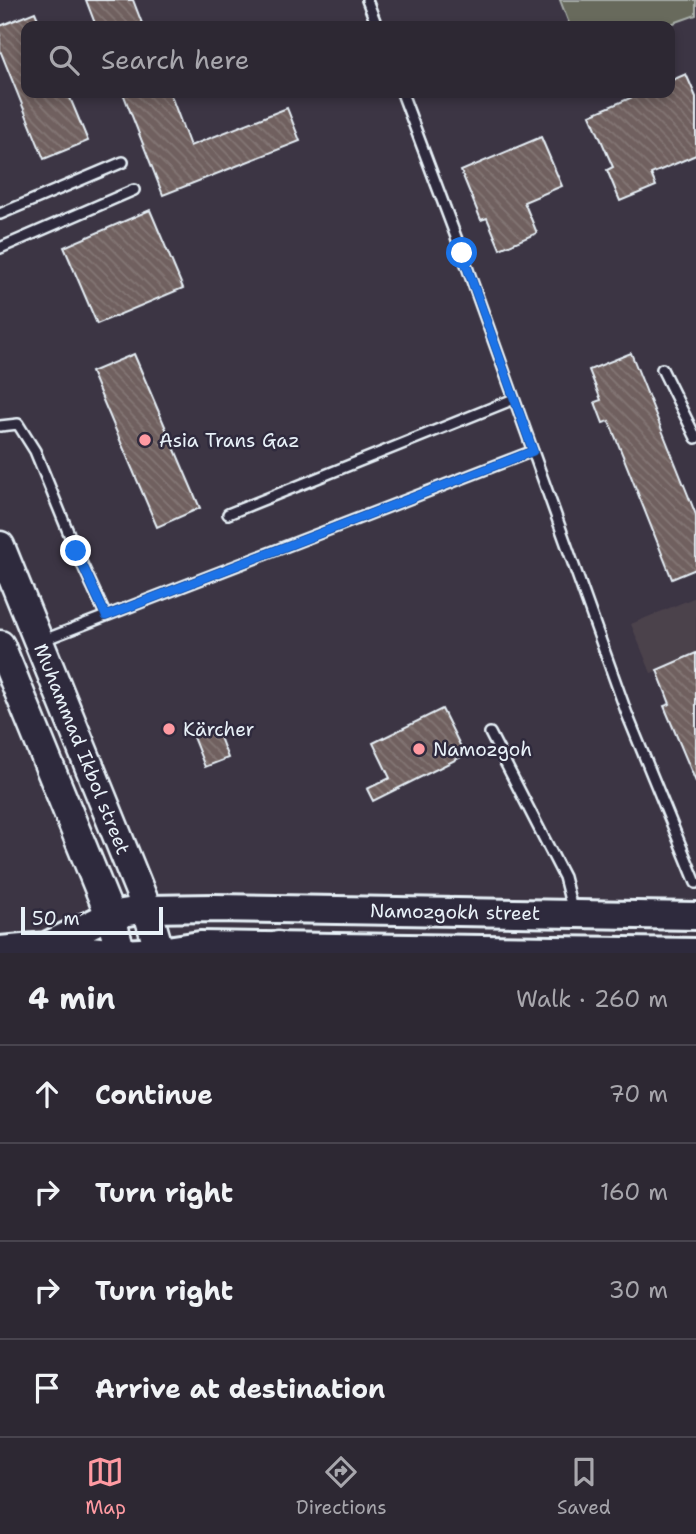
<!DOCTYPE html>
<meta charset="utf-8">
<style>
body{margin:0;font-family:"Shantell Sans",sans-serif;background:#35303b;color:#f1f3f6}
.scale{position:absolute;left:21px;bottom:18px;width:142px;box-sizing:border-box;padding-left:7px;border:4px solid #e8f1f8;border-top:0;font-size:19px;line-height:24px;white-space:nowrap;color:#e8f1f8;-webkit-text-stroke:5px #2f2a3d;paint-order:stroke}
.stop{position:absolute;width:21px;height:21px;margin:-16px;border:5px solid #1a73e8;border-radius:50%;background:#fff}
.stop.end{background:#1a73e8;border-color:#fff;box-shadow:0 2px 7px #0008}
.list{margin:0;padding:0;list-style:none}
h2{display:flex;justify-content:space-between;align-items:center;height:91px;margin:0;padding:0 28px;font-size:30px}
h2 small{font-size:23px;font-weight:400;color:#a7a6ac}
.list li{display:grid;grid-template-columns:46px 1fr auto;gap:21px;align-items:center;box-sizing:border-box;height:98px;padding:0 28px;border-top:2px solid #48444e}
.list b{display:block;font-size:26px;white-space:nowrap}
.list em{font-size:23px;font-style:normal;color:#a7a6ac}
.icon{flex:none;width:38px;height:38px;fill:none;stroke:currentColor;stroke-width:2;stroke-linecap:round;stroke-linejoin:round}
.map{position:relative;flex:none;width:696px;height:953px;overflow:hidden}
.search{position:absolute;background:#2d2833;box-shadow:0 4px 10px #0003;left:21px;right:21px;top:21px;height:77px;display:flex;align-items:center;gap:18px;box-sizing:border-box;padding:0 24px;border-radius:14px;color:#a7a6ac;font-size:26px}
.sheet{height:483px;background:#2d2833}
nav{display:flex;justify-content:space-around;align-items:center;box-sizing:border-box;height:98px;border-top:2px solid #48444e;background:#2d2833;font-size:19px;color:#a7a6ac}
nav a{display:grid;justify-items:center;gap:4px}
nav .on{color:#ff9aa2}
.map>svg:first-child{display:block}
.built{fill:#4c424c}
.park{fill:#676a5c;stroke:#a8aeaa;stroke-width:2}
.building{fill:url(#building-back-hatch);stroke:#e8f1f8;stroke-width:2}
.lines{fill:none;stroke-linecap:round;stroke-linejoin:round}
.lane-casing{stroke:#e8f1f8;stroke-width:14}
.secondary-casing{stroke:#e8f1f8;stroke-width:32}
.primary-casing{stroke:#e8f1f8;stroke-width:33}
.lane{stroke:#2f2a3d;stroke-width:9}
.secondary{stroke:#2f2a3d;stroke-width:26}
.primary{stroke:#2f2a3d;stroke-width:28}
.route{stroke:#1a73e8;stroke-width:9}
.poi-dot{fill:#ff9aa2;stroke:#2f2a3d;stroke-width:2.5}
.labels{text-anchor:middle;dominant-baseline:central;stroke-width:5;stroke-linejoin:round;paint-order:stroke}
.poi-label{font-size:19px;fill:#e8f1f8;stroke:#2f2a3d;text-anchor:start}
.street-label{font-size:19px;fill:#e8f1f8;stroke:#2f2a3d}
</style>
<div class="map">
<svg width="696" height="953" viewBox="0 0 696 953">
<defs>
<pattern id="building-back-hatch" width="6" height="6" patternUnits="userSpaceOnUse" patternTransform="scale(1.75)"><rect width="6" height="6" fill="#70605e"/><path d="M-1 5l2 2M0 0l6 6M5-1l2 2" fill="none" stroke="#847776"/></pattern>
</defs>
<rect width="100%" height="100%" fill="#3c3544"/>
<filter id="ink" filterUnits="userSpaceOnUse"><feTurbulence type="fractalNoise" baseFrequency=".0143" numOctaves="2"/><feDisplacementMap in="SourceGraphic" scale="14" xChannelSelector="R" yChannelSelector="G"/><feConvolveMatrix kernelMatrix="1 2 1 2 8 2 1 2 1" color-interpolation-filters="sRGB"/></filter>
<g filter="url(#ink)">
<!-- built -->
<path class="built" d="M696,597V782L664,706L670,703L657,671L651,673L631,624Z"/>
<!-- park -->
<path class="park" d="M560,0H696V15L665,26H570Z"/>
<!-- building -->
<path class="building" d="M86,0H133L143,26H96Z
M35,12L41,26H26V93H68L88,141L44,159L0,50V26Z
M686,74L696,97V155L651,174L656,186L620,201L607,170L613,167L590,115L642,93H670V81Z
M123,93H170L190,146L287,108L300,141L163,195Z
M541,137L562,186L524,202L537,233L500,249L487,218L481,220L461,171Z
M150,210L183,288L97,324L64,247Z
M631,353L696,515V569L672,579L609,421L603,423L595,402L601,400L589,370Z
M134,354L200,508L157,527L91,372Z
M696,653V782L664,706L670,704L657,670Z
M442,709L465,755L373,801L367,789L390,778L373,743Z
M216,727L228,758L205,767L193,737Z"/>
<g class="lines">
<defs>
<path id="lane" d="M367,0L377,26
M402,93L462,253L627,714L696,883
M0,214L123,162
M0,248L134,190
M662,369L696,438
M0,426L18,424L35,451L76,551L106,616
M228,514L514,399
M41,641L533,451
M490,733L564,877L573,912"/>
<path id="secondary" d="M48,945L110,915L147,909L213,908L696,916
M0,950L46,946L121,953L160,951L200,945L696,952"/>
<path id="primary" d="M0,546L147,909L160,953
M0,645L110,915L121,953
M267,953L278,946"/>
</defs>
<!-- lane casing -->
<use href="#lane" class="lane-casing"/>
<!-- secondary casing -->
<use href="#secondary" class="secondary-casing"/>
<!-- primary casing -->
<use href="#primary" class="primary-casing"/>
<!-- lane -->
<use href="#lane" class="lane"/>
<!-- secondary -->
<use href="#secondary" class="secondary"/>
<!-- primary -->
<use href="#primary" class="primary"/>
</g>
</g>
<g class="lines" filter="url(#ink)">
<!-- route -->
<path class="route" d="M76,551L106,616L533,451L462,253"/>
</g>
<!-- markers -->
<g class="poi-dot">
<circle cx="145" cy="440" r="7"/>
<circle cx="169" cy="729" r="7"/>
<circle cx="419" cy="749" r="7"/>
</g>
<g class="labels">
<!-- poi labels -->
<g class="poi-label">
<text x="159" y="440">Asia Trans Gaz</text>
<text x="183" y="729">Kärcher</text>
<text x="433" y="749">Namozgoh</text>
</g>
<!-- street labels -->
<g class="street-label">
<text transform="translate(82 749) rotate(68)">Muhammad Ikbol street</text>
<text transform="translate(455 912) rotate(1)">Namozgokh street</text>
</g>
</g>
</svg>
<div class="scale">50 m</div>
<div class="stop" style="left:462px;top:253px"></div>
<div class="stop end" style="left:76px;top:551px"></div>
<div class="search"><svg class="icon" aria-label="search" viewBox="0 0 24 24"><circle cx="10" cy="10" r="6"/><path d="M15 15l6 6"/></svg>Search here</div>
</div>
<section class="sheet">
<h2>4 min<small>Walk · 260 m</small></h2>
<ul class="list">
<li><svg class="icon" aria-label="ahead" viewBox="0 0 24 24"><path d="M12 20V5M6 11l6-6 6 6"/></svg><div><b>Continue</b></div><em>70 m</em></li>
<li><svg class="icon" aria-label="right" viewBox="0 0 24 24"><path d="M7 20v-9h11M14 6l5 5-5 5"/></svg><div><b>Turn right</b></div><em>160 m</em></li>
<li><svg class="icon" aria-label="right" viewBox="0 0 24 24"><path d="M7 20v-9h11M14 6l5 5-5 5"/></svg><div><b>Turn right</b></div><em>30 m</em></li>
<li><svg class="icon" aria-label="arrive" viewBox="0 0 24 24"><path d="M6 21V4h12l-3 4 3 4H6"/></svg><div><b>Arrive at destination</b></div></li>
</ul>
</section>
<nav>
<a class="on"><svg class="icon" aria-label="map" viewBox="0 0 24 24"><path d="M3 6l6-2 6 2 6-2v14l-6 2-6-2-6 2zM9 4v14M15 6v14"/></svg>Map</a>
<a><svg class="icon" aria-label="directions" viewBox="0 0 24 24"><path d="M12 3l9 9-9 9-9-9zM9 14v-3h6M13 9l2 2-2 2"/></svg>Directions</a>
<a><svg class="icon" aria-label="saved" viewBox="0 0 24 24"><path d="M7 4h10v16l-5-4-5 4z"/></svg>Saved</a>
</nav>
